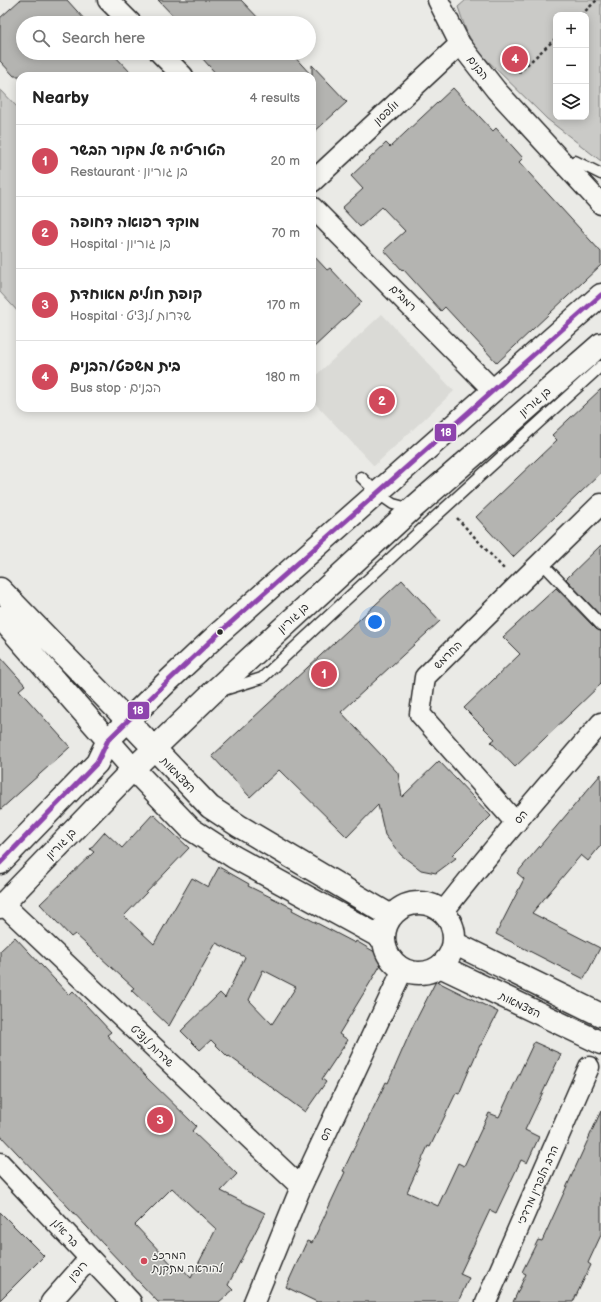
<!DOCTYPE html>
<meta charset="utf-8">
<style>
body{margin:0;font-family:"Balsamiq Sans","Playpen Sans Hebrew",sans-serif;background:#f2f2f2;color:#222}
.controls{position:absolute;right:12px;top:12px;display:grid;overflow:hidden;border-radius:8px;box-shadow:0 2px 10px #0003}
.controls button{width:36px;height:36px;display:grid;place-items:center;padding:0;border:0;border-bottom:1px solid #e0e0e0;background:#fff;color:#222;font:20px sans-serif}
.you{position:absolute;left:375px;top:622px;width:14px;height:14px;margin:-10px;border:3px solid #fff;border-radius:50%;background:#1a73e8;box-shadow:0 0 0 6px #1a73e833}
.badge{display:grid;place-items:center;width:26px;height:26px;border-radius:50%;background:#d1495b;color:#fff;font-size:13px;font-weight:700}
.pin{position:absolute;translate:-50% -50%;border:2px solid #fff;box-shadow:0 1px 4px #0006}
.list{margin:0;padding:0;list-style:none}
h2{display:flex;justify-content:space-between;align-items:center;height:52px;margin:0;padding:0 16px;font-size:17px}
h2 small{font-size:13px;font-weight:400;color:#767676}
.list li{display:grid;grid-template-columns:26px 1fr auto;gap:12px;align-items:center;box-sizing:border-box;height:72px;padding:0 16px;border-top:1px solid #e0e0e0}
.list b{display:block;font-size:15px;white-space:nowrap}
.list p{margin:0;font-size:13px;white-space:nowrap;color:#767676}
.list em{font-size:13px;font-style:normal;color:#767676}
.icon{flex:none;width:22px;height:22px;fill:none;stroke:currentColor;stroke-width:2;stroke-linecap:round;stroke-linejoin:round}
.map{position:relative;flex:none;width:601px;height:1302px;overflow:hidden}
.search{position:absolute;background:#fff;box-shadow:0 2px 10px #0003;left:16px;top:16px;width:300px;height:44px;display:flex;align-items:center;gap:10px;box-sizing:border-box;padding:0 14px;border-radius:22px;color:#767676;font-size:15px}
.panel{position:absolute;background:#fff;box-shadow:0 2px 10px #0003;left:16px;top:72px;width:300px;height:340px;border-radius:12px}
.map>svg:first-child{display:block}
.built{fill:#dadad6}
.green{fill:#cacac7;stroke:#7a7a79;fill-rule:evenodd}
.building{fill:#b4b4b1;stroke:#2b2b2b;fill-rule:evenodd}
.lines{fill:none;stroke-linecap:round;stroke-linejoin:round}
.lane-casing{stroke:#2b2b2b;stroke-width:13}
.street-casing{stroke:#2b2b2b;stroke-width:23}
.secondary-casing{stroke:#2b2b2b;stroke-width:25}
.path{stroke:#2b2b2b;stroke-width:2.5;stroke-dasharray:3 3;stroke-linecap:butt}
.lane{stroke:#f6f6f2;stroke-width:10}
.street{stroke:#f6f6f2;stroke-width:20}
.secondary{stroke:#f6f6f2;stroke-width:22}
.bus-1-casing{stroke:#f6f6f2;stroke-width:8}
.bus-1{stroke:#8e44ad;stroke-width:5}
.bus-dot{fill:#2b2b2b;stroke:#f6f6f2;stroke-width:1.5}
.poi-dot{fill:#d1495b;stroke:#f6f6f2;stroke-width:1.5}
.labels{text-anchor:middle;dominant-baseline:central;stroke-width:3;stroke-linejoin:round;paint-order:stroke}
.street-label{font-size:11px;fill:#2b2b2b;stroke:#f6f6f2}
.poi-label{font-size:11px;fill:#2b2b2b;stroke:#f6f6f2;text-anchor:start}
.line-badge{stroke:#f6f6f2;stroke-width:1.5}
.badge-label{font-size:11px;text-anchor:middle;font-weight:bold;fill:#fff}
</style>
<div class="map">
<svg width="601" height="1302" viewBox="0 0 601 1302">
<rect width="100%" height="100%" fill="#eaeae6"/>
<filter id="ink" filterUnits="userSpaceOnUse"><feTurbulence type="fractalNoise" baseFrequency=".025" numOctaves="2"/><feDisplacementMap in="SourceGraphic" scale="8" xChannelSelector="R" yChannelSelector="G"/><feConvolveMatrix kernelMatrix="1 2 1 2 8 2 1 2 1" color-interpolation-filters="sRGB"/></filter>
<g filter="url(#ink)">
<!-- built -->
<path class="built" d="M382,314L454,391L374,466L312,400V379Z"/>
<!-- green -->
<path class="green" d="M466,0H601V161L547,119L478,51L467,33L458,7ZM556,15H586V117H556Z
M0,89L20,110V314L0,292Z"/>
<!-- building -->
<path class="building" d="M20,0H67L86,21L84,23H23V53H112L134,76H14L0,61V18Z
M158,0H241L263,23H180Z
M207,53H291L312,76V65L347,102L312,134V76H218L202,58Z
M453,88L493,131L496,128L523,158L519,162L601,252V265L497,363L445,307L441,311L403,269L402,270L384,250L405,231L382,207L360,227L342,208L363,189L351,176L386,143L390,147Z
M312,254L327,270L330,268L362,302L312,349Z
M601,389V473L513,557L476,517L557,440L552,435Z
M601,545V616L566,579Z
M402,580L440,621L341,712L398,773L402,797L439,761L491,816L452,855L456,858L436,873L421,870L401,855L385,835L378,805L347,837L279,770L250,797L212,756Z
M556,588L596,629L601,631V684L515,767L491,742L495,739L464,708L520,654L503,637Z
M0,657L25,685L19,690L70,747L0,810Z
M601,774V845L588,861L581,855L532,913L600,948L584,979L496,934L524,879L517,873Z
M153,814L189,848L124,916L154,944L192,878L208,887L219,867L249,884L248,886L293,908L292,910L355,943L356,941L385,958L339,1034L348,1040L322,1079L326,1082L305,1112L229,1056L228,1057L211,1040L200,1050L181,1031L220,993L225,998L245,957L216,943L169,1026L131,990L134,988L75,934L71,937L40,904L94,852L90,849L105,832L122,848ZM263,970L296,987L272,1024L249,1000Z
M15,937L69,995L73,991L111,1032L107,1035L145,1076L196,1126L192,1131L237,1174L221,1191L265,1213L228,1285L233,1290L219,1302H158L0,1135V951ZM172,1188L216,1229L191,1278L182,1268L178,1271L135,1225Z
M436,981L498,1012L481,1045H480L459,1094L456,1093L430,1147L428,1146L407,1192L438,1206L458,1163L464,1166L489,1113L499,1117L534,1042L561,1054L525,1130L539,1137L527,1163L521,1160L496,1213L490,1210L460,1274L469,1278L458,1302H317L286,1287L307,1241L312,1243L345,1172L343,1171L356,1144L386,1082L388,1083L412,1028Z
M601,1111V1235L588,1263L591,1265L573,1302H513L526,1274L522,1272L538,1240L542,1241Z
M0,1212L44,1256L0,1300Z"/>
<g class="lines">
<defs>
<path id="lane" d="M575,161L601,174
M361,477L377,493L393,504L412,509
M541,562L601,625
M224,690L262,678L423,528L601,366"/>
<path id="street" d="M108,0L131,23
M438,0L460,44L496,90L601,204
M160,53L183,76
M312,182L460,44
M312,207L493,390
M516,823L420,714L425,677L519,584L601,504
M3,904L301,1187
M443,912C494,847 547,785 601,723
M0,1163L131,1302
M51,1302L89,1259
M254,1302L301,1187L403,969
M486,1302L589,1067"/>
<path id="secondary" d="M0,589L128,721L210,807L239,826L391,916
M0,617L133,769L191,829L234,857L384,939
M0,863L97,763L108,740L166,683L218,634L601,295
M384 938a35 35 0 1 1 70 0a35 35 0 1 1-70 0Z
M0,907L133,769L211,694L412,509L601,344
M454,943L601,1015
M440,966L601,1043"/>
</defs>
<!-- lane casing -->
<use href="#lane" class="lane-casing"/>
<!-- street casing -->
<use href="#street" class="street-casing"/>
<!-- secondary casing -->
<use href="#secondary" class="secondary-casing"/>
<!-- path -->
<path class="path" d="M581,15L597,0
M518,73L556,38
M457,518L504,569"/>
<!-- lane -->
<use href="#lane" class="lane"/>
<!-- street -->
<use href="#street" class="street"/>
<!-- secondary -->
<use href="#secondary" class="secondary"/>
<defs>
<path id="bus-1" d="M0,863L97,763L108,740L166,683L218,634L601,295"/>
</defs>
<!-- bus-1 casing -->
<use href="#bus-1" class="bus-1-casing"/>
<!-- bus-1 -->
<use href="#bus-1" class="bus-1"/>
</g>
</g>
<!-- markers -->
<circle class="bus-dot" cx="220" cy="632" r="3.5"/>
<circle class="poi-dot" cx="144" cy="1261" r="4"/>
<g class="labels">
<!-- street labels -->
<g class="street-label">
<text transform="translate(478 68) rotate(52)">הבנים</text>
<text transform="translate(386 113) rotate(-43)">וולפסון</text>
<text transform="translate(403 298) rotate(45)">רמב"ם</text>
<text transform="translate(535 402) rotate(-41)">בן גוריון</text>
<text transform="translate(293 618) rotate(-43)">בן גוריון</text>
<text transform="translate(448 655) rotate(-45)">החרמש</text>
<text transform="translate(178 775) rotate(46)">העצמאות</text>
<text transform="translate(521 817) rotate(-49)">הס</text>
<text transform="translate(61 844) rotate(-46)">בן גוריון</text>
<text transform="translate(520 1005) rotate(26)">העצמאות</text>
<text transform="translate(152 1046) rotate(44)">שדרות לנצ'ט</text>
<text transform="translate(326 1134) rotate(-65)">הס</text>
<text transform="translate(538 1185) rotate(-66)">הרב הלפרין מרדכי</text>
<text transform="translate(65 1233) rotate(47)">בר אילן</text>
<text transform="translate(78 1271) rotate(-48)">רופין</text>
</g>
<!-- poi labels -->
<g class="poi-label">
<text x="152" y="1255">המרכז<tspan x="152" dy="13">להוראה מתקנת</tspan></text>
</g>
</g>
<g class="line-badge">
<rect x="434" y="423" width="23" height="19" rx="4" fill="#8e44ad"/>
<rect x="127" y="701" width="23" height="19" rx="4" fill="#8e44ad"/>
</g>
<g class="badge-label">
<text x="446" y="436">18</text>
<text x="138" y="714">18</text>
</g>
</svg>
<div class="controls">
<button>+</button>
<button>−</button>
<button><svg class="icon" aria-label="layers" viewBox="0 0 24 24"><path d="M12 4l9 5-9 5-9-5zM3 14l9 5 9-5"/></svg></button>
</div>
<div class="you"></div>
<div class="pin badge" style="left:324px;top:674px">1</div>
<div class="pin badge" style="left:382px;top:401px">2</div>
<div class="pin badge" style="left:160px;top:1120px">3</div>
<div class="pin badge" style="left:515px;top:59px">4</div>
<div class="search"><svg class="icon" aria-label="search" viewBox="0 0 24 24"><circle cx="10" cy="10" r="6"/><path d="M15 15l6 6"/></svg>Search here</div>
<section class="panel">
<h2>Nearby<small>4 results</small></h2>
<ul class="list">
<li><span class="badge">1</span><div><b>הטורטיה של מקור הבשר</b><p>Restaurant · בן גוריון</p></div><em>20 m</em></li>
<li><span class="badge">2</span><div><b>מוקד רפואה דחופה</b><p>Hospital · בן גוריון</p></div><em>70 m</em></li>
<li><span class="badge">3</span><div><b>קופת חולים מאוחדת</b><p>Hospital · שדרות לנצ'ט</p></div><em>170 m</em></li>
<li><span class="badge">4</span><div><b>בית משפט/הבנים</b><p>Bus stop · הבנים</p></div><em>180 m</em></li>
</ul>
</section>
</div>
